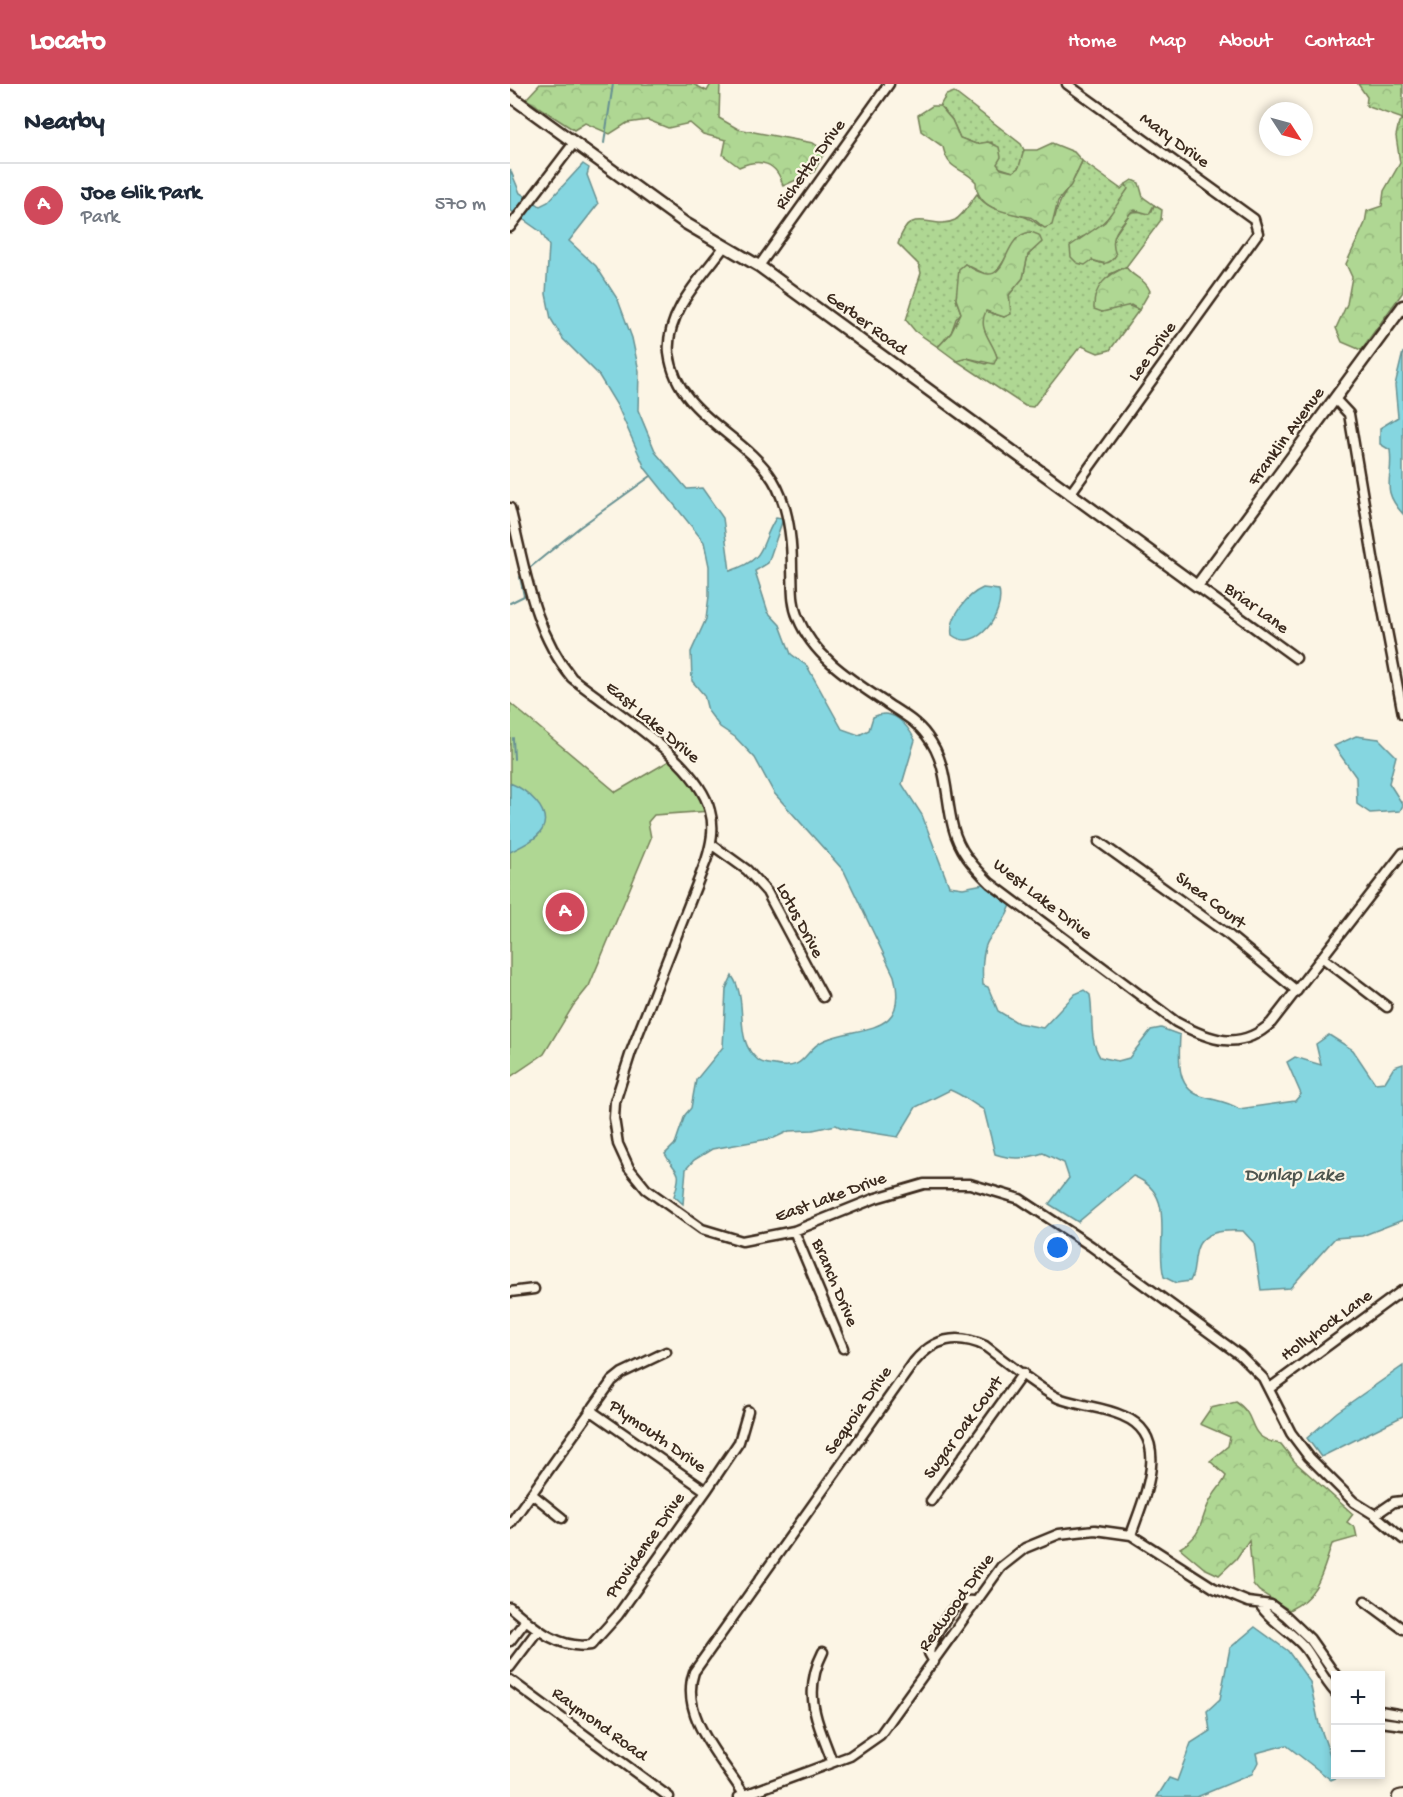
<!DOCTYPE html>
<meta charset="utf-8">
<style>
body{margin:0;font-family:"Gochi Hand",sans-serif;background:#f6f6f7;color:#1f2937}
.controls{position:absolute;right:18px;bottom:18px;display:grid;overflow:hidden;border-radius:0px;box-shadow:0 3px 9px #0003}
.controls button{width:54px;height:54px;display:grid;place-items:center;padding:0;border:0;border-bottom:2px solid #e0e1e3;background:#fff;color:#1f2937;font:30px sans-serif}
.compass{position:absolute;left:749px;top:18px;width:54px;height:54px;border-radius:50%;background:#fff;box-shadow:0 3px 9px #0003;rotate:126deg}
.you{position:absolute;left:548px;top:1164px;width:21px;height:21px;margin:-15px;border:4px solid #fff;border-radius:50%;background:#1a73e8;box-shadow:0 0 0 9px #1a73e833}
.badge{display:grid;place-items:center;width:39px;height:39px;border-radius:50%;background:#d1495b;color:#fff;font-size:20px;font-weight:700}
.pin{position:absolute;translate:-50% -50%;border:3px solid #fff;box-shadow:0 2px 6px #0006}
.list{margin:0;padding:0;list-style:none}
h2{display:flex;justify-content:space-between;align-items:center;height:78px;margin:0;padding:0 24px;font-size:26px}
h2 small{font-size:20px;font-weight:400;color:#747a83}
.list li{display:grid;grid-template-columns:39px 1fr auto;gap:18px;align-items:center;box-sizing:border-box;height:84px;padding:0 24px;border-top:2px solid #e0e1e3}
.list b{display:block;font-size:22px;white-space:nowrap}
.list p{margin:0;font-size:20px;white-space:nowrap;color:#747a83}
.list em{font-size:20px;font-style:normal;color:#747a83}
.map{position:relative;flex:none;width:893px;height:1713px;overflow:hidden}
header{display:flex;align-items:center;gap:36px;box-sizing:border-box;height:84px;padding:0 30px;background:#d1495b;color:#fff}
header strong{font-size:28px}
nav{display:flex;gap:33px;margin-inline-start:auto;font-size:21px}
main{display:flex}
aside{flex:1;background:#fff}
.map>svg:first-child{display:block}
.grass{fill:url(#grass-dots);stroke:#758058;stroke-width:1.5}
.forest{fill:url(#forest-crowns);stroke:#758058;stroke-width:1.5}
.green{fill:#afd793;stroke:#758058;stroke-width:1.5}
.water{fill:#85d6e0;stroke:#679192;stroke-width:1.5}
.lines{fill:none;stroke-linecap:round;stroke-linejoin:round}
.stream{stroke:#679192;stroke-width:2}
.minor-casing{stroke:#3b2a1e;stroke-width:13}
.tertiary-casing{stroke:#3b2a1e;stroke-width:15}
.secondary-casing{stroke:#3b2a1e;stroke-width:16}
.minor{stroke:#fcf5e5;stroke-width:8}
.tertiary{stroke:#fcf5e5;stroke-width:10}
.secondary{stroke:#fcf5e5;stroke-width:12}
.labels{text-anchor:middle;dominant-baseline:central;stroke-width:4.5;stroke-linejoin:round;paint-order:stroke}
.street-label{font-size:18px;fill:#3b2a1e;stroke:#fcf5e5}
.water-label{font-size:20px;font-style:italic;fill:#4e554e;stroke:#fcf5e5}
</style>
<header>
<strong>Locato</strong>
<nav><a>Home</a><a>Map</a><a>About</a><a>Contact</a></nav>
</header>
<main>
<aside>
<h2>Nearby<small></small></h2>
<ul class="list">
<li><span class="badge">A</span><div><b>Joe Glik Park</b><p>Park</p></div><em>570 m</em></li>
</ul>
</aside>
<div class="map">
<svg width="893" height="1713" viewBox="0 0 893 1713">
<defs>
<pattern id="grass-dots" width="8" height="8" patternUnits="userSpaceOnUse" patternTransform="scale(1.5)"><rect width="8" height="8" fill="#afd793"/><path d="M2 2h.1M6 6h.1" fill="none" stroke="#97b97e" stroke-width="1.8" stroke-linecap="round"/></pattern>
<pattern id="forest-crowns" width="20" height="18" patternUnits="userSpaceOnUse" patternTransform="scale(1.5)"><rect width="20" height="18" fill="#afd793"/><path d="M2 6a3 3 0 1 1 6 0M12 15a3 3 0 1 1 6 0" fill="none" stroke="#97b97e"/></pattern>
</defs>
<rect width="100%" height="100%" fill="#fcf5e5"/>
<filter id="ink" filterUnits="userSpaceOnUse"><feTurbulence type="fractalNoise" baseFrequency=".0167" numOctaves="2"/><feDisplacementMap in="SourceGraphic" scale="12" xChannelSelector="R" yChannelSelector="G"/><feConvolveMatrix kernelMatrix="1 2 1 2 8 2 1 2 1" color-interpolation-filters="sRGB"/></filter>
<g filter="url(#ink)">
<!-- grass -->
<path class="grass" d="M444,8L511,60L514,66L510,83L503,88L488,83L482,58L466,60L450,54L442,36L430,22L436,11Z
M572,77L611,105L616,100L618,105C606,126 591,146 568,155L582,176L594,180L604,152L621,128L642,127L644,121L652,126L651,136L616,183L600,190L592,228L617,221L629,226L600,266L588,269L572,262L569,264L523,323L515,322L447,277L457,274L476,280L487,273C481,256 467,245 475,227L494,233L501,226L499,211L513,194L518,171L524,165L521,148L510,153L485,190L477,191L455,180L446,215L451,229L446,235L441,249L428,263L405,247L396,236L411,189L409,181L388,160C400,118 422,148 445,136C454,131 461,117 467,110C482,134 513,124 531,143L545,133C549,111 566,99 572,77Z"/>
<!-- forest -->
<path class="forest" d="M30,0H183L197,7L201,0H210L209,34L228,45L303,59L315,67L304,88L273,102C267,78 250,74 229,83L213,71L216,56L193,50L180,39L158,44L138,36L117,39L100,50L75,39L64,46L16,15Z
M848,0H893V35L856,22L857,13Z
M422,22H430L442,36L450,54L466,60L478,58L489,63L491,73L487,80L491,85L503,88L509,83L514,66H527L542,59L564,68L572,77L561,101L548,117L542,141L535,144C530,142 525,134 519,133C498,129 466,126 466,98C452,82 439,89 433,63L411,47L408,31Z
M893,35V208L851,266L832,258L826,244L837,220L842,193L836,180L855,139L857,127L872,122L874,107L890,79L886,52L889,38Z
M622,96L629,99L633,113L644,121L639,130L625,126L621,128C610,143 598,152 606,171C599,182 593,180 582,176L575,181L567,179L561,173L560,162L595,138L618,105L616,100Z
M521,148L529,151L532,158L518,171L513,194L499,211L501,230L494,233L476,227C467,245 482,256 487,273L484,280L457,274L447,277L428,263L441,249L451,229L446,215L449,185L455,180C504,214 486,152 521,148Z
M616,183C623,194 635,194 640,207L629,226L621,221L592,228L584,225C583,202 597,191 616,183Z
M726,1318C751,1334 732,1353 771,1360L785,1378L843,1430L837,1438L845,1444L847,1453L822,1460C812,1489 809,1512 779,1526L749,1507L743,1500L739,1456L726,1475L709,1491L694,1484L670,1464C696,1450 689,1432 703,1412C707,1405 713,1400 716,1392L700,1377L718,1362L720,1353L690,1340L701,1324Z"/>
<!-- green -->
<path class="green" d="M0,619L106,708L164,674L200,727L144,731L138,738L141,754L79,902L63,922L34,970L0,993Z"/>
<!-- water -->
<path class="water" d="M73,80L79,84L77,91L88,120L59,157L86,182L108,216L122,254L129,287L128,326L146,369L177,405L192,404L213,434L220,487C259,474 248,462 266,434L273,435L258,479L245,487L258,528L270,541L281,570L297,582L332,645L349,651L359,646L363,633C382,623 397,640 405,656L392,700L412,731L439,802L453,804L473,800L501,821C496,835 490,842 480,854C471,865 472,887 473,901L478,903L488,927L508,939L533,944L565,910L574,906L580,911C584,932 578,954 590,973L608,977L619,974L641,946L651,944L670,951C669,975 665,1006 694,1013C708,1017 717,1017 729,1025L785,1017L791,1010L777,978L785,973L811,981L806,960L819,951L843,966L865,999L875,998L884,983L893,980V1136L852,1152L825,1154L780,1204L751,1206L744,1159L733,1147C715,1146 690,1146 686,1169C683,1180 686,1186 680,1197L666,1199L654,1193C644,1158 669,1110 623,1092L568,1138L539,1120L559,1094L554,1079L533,1069C515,1075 503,1076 485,1070L474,1026C462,1019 453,1011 440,1006L406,1023L388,1053L332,1044L326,1041L303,1046L279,1047L264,1054L202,1065L184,1076L176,1085L173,1120L164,1112C173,1083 167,1092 155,1070L165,1060L175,1031L181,1024L186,996L213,963L216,905L222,892C240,918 222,955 248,976C252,980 260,980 265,981C297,988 293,965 315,956C352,941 399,952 384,892L334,787L264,709L245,674L225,653L210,643L198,627L194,611L182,597L181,568L196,535L199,512V482L194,458L135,384L108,323L88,290L53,255L41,235L36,210L39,162L31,148L0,126V85L10,109L30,122L38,118Z
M893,268V430C869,404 884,395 880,366L870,360V344L888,333L885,301Z
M473,504L489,506C495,529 467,570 442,551C439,533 457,511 473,504Z
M846,652L869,655L886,672L879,699L893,721L890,727L860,729L847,720L846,693L824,662Z
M0,699C15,705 43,726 32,746C26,756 10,763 0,768Z
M893,1282V1332L811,1373L797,1354L827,1328Z
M745,1543L778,1567L800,1598L809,1640L828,1693L821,1696L776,1661L746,1669L748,1678L742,1690L687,1713H647L659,1694L667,1697L681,1659L700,1647L697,1627L710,1615L720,1564Z"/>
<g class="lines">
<!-- stream -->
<path class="stream" d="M94,59L103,0
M17,486L70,443L141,392
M0,519L14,512L10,493L13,490
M3,654L4,675"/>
<defs>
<path id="minor" d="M557,0L744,135L748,149L560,410
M0,143L64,59
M214,163C192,193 155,229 159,269C167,332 234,349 263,396C279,422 282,455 282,485C283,501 281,518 288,534C304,574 345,598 379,621C393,630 407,638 417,652C438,679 435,712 443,743C449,767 463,782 480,799L666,938C699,956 730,968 761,939L893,769
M249,182L379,0
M825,315L839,330L864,479L893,630
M0,424C15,483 22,545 62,594C102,626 188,677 200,727C205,744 201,761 196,777L121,968L105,1018L104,1034L108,1060L119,1084L136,1105L192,1145L232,1157L284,1147L366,1114L414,1100H460L510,1115L581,1162L730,1271L753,1294L781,1349L799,1373L844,1418L865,1431L884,1418L893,1417
M687,502L786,574
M589,758L720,852L787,907
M201,760L237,786L257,808L313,913
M813,874L877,923
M284,1147L333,1264
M0,1208L24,1205
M760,1304L893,1206
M80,1326L196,1407
M22,1410L52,1434
M421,1417L513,1289
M865,1431L893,1455
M0,1440L102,1297L112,1289L156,1268
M855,1517L893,1545
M751,1522C762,1539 783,1548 796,1565C806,1579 814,1596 826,1609
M0,1523C24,1543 48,1566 81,1561L108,1531L196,1407L229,1358L238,1327
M0,1557L16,1536
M313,1568C292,1609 307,1637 322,1677
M424,1578L419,1569C421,1557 440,1523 452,1518C456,1516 463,1517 467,1517
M0,1583L28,1546
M0,1596L159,1713
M870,1627L893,1631
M870,1638L893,1641
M233,1709C211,1674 169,1631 184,1588L404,1278C424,1254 447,1249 475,1262C491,1274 535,1310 551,1315C571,1322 594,1323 613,1332C664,1353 633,1415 621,1451
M229,1713L340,1672L370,1651L491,1483L515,1464L549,1450L585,1446L621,1451L704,1504L738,1518L761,1521L776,1532L800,1555L826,1592"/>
<path id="tertiary" d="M0,12L175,139L249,182L687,502L893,222"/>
<path id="secondary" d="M889,1713L893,1712"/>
</defs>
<!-- minor casing -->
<use href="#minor" class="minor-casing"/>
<!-- tertiary casing -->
<use href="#tertiary" class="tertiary-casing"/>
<!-- secondary casing -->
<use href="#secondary" class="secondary-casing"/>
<!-- minor -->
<use href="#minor" class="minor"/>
<!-- tertiary -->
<use href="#tertiary" class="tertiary"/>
<!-- secondary -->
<use href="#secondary" class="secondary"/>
</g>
</g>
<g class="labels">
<!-- street labels -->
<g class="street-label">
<text transform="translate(664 57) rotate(36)">Mary Drive</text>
<text transform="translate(301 81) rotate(-54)">Richetta Drive</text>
<text transform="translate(356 240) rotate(36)">Gerber Road</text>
<text transform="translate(643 268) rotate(-54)">Lee Drive</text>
<text transform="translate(777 353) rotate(-54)">Franklin Avenue</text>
<text transform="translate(746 525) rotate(36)">Briar Lane</text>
<text transform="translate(142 639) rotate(40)">East Lake Drive</text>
<text transform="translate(532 816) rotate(38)">West Lake Drive</text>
<text transform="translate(700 817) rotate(37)">Shea Court</text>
<text transform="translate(289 837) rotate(62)">Lotus Drive</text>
<text transform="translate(321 1114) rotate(-20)">East Lake Drive</text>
<text transform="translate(324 1199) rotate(67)">Branch Drive</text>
<text transform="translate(817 1242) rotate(-36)">Hollyhock Lane</text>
<text transform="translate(349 1327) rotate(-55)">Sequoia Drive</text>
<text transform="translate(454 1344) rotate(-54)">Sugar Oak Court</text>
<text transform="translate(147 1353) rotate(35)">Plymouth Drive</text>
<text transform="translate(136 1462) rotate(-55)">Providence Drive</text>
<text transform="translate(447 1519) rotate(-54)">Redwood Drive</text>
<text transform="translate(89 1641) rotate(36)">Raymond Road</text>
</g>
<!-- water labels -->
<g class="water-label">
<text x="784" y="1092">Dunlap Lake</text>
</g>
</g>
</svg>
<div class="controls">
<button>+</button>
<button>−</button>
</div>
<svg class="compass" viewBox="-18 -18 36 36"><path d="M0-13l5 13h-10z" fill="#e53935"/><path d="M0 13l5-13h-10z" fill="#747a83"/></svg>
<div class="you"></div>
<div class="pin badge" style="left:55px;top:828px">A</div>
</div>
</main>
